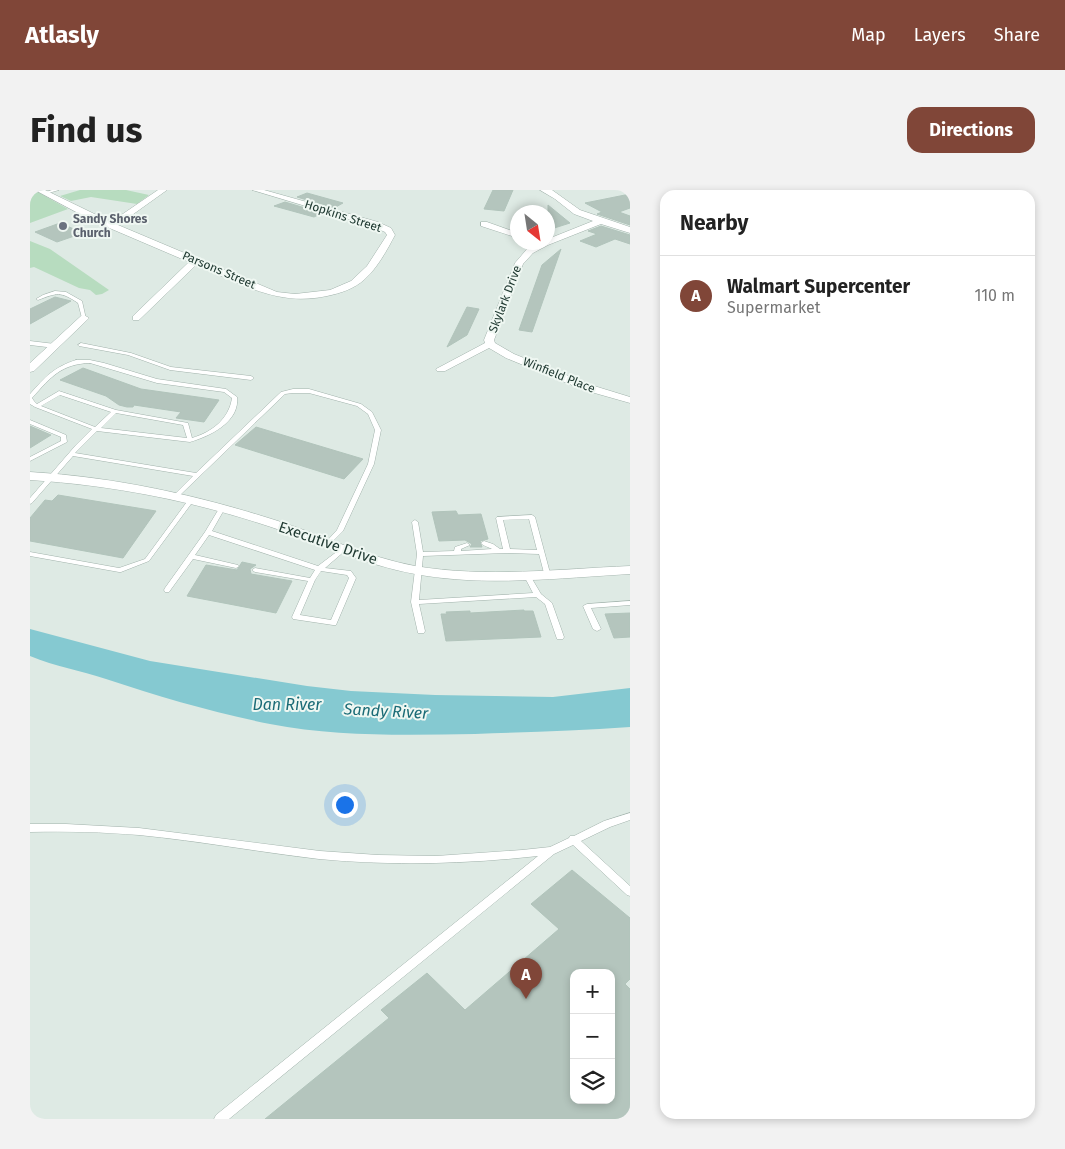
<!DOCTYPE html>
<meta charset="utf-8">
<style>
body{margin:0;font-family:"Fira Sans",sans-serif;background:#f2f2f2;color:#222}
.controls{position:absolute;right:15px;bottom:15px;display:grid;overflow:hidden;border-radius:10px;box-shadow:0 2px 8px #0003}
.controls button{width:45px;height:45px;display:grid;place-items:center;padding:0;border:0;border-bottom:1px solid #e0e0e0;background:#fff;color:#222;font:25px sans-serif}
.compass{position:absolute;left:480px;top:15px;width:45px;height:45px;border-radius:50%;background:#fff;box-shadow:0 2px 8px #0003;rotate:150deg}
.you{position:absolute;left:314px;top:614px;width:18px;height:18px;margin:-12px;border:4px solid #fff;border-radius:50%;background:#1a73e8;box-shadow:0 0 0 8px #1a73e833}
.badge{display:grid;place-items:center;width:32px;height:32px;border-radius:50%;background:#804638;color:#fff;font-size:16px;font-weight:700}
.pin{position:absolute;translate:-50% -41px;filter:drop-shadow(0 1px 2px #0008)}
.pin::after{content:'';position:absolute;top:26px;width:18px;height:15px;background:inherit;clip-path:polygon(0 0,100% 0,50% 100%)}
.list{margin:0;padding:0;list-style:none}
h2{display:flex;justify-content:space-between;align-items:center;height:65px;margin:0;padding:0 20px;font-size:21px}
h2 small{font-size:16px;font-weight:400;color:#767676}
.list li{display:grid;grid-template-columns:32px 1fr auto;gap:15px;align-items:center;box-sizing:border-box;height:80px;padding:0 20px;border-top:1px solid #e0e0e0}
.list b{display:block;font-size:19px;white-space:nowrap}
.list p{margin:0;font-size:16px;white-space:nowrap;color:#767676}
.list em{font-size:16px;font-style:normal;color:#767676}
.icon{flex:none;width:28px;height:28px;fill:none;stroke:currentColor;stroke-width:2;stroke-linecap:round;stroke-linejoin:round}
.map{position:relative;flex:none;width:600px;height:929px;overflow:hidden;border-radius:15px}
header{display:flex;align-items:center;gap:30px;box-sizing:border-box;height:70px;padding:0 25px;background:#804638;color:#fff}
header strong{font-size:24px}
nav{display:flex;gap:28px;margin-inline-start:auto;font-size:18px}
.intro{display:flex;align-items:center;justify-content:space-between;box-sizing:border-box;height:120px;padding:0 30px}
h1{margin:0;font-size:35px}
.button{padding:12px 22px;border-radius:15px;background:#804638;color:#fff;font-size:18px;font-weight:700}
main{display:flex;gap:30px;padding:0 30px}
aside{flex:1;background:#fff;border-radius:15px;box-shadow:0 2px 8px #0003}
.map>svg:first-child{display:block}
.green{fill:#b7dcbf}
.water{fill:#85c9d1}
.building{fill:#b4c5bd;stroke:#b1c4bb;fill-rule:evenodd}
.lines{fill:none;stroke-linecap:round;stroke-linejoin:round}
.lane-casing{stroke:#a1b2ab;stroke-width:1}
.street-casing{stroke:#a1b2ab;stroke-width:1}
.lane{fill:#fff;fill-rule:evenodd}
.street{fill:#fff;fill-rule:evenodd}
.worship-dot{fill:#6b7280;stroke:#eff7f2;stroke-width:2}
.labels{text-anchor:middle;dominant-baseline:central;stroke-width:4;stroke-linejoin:round;paint-order:stroke}
.far-street-label{font-size:12px;fill:#203a32;stroke:#eff7f2}
.far-worship-label{font-size:12px;font-weight:bold;fill:#5b616d;stroke:#eff7f2;text-anchor:start}
.street-label{font-size:15px;fill:#203a32;stroke:#eff7f2}
.water-label{font-size:16px;font-style:italic;fill:#1a6b76;stroke:#eff7f2}
</style>
<header>
<strong>Atlasly</strong>
<nav><a>Map</a><a>Layers</a><a>Share</a></nav>
</header>
<div class="intro"><h1>Find us</h1><a class="button">Directions</a></div>
<main>
<div class="map">
<svg width="600" height="929" viewBox="0 0 600 929">
<rect width="100%" height="100%" fill="#deeae4"/>
<!-- green -->
<path class="green" d="M50,0H96L119,5L107,14L61,7L41,11L30,6Z
M8,2L38,19L0,33V5Z
M0,51L20,59L79,100L72,104L66,105L60,100L49,98L4,77L0,78Z"/>
<!-- water -->
<path class="water" d="M0,439L120,471L277,496L321,501L405,505L523,507L600,498V537C548,541 497,542 445,544C377,545 307,547 240,534C185,523 130,507 76,489C50,480 26,477 0,466Z"/>
<!-- building -->
<path class="building" d="M463,0H483L474,21L454,19Z
M277,3L313,13L304,18L267,7Z
M600,4V18L589,22L600,26V35L567,24L572,22L555,13Z
M255,12L292,23L284,27L244,16Z
M518,15L540,33L518,40Z
M30,33L53,43L27,52L5,42Z
M571,36L600,45V54L585,49L566,57L550,51L567,44L558,41Z
M531,59L502,142L489,140L512,75Z
M25,107L41,111L0,134V119Z
M437,117L449,119L437,145L417,157Z
M53,178L111,199L189,210L174,232L146,228L151,222L104,215L103,217H97L89,215L76,206L30,190Z
M0,236L21,245L0,258Z
M226,237L333,269L314,289L205,255Z
M28,305L126,321L93,368L0,351V328L15,310L22,311Z
M426,321L428,325L451,324L458,349L450,351L452,357H440L442,354L435,350L409,351L402,322Z
M212,372L226,375L220,379L221,384L262,391L246,423L157,406L176,375L207,380Z
M494,420V421H503L511,447L416,451L411,424H417L416,422L440,421V423Z
M600,423V447L584,448L575,424Z
M542,680L600,728V789L595,794L600,799V929H235L359,828L351,820L397,783L435,820L529,739L501,714ZM544,783H581V910H544Z"/>
<g class="lines">
<defs>
<path id="lane" d="M22,0H29L15,4L13,3Z
M25,101L36,102L52,111L56,129L52,128L48,113C30,101 27,103 8,110L6,109L13,105Z
M0,151L25,154L28,156L25,158L0,155Z
M51,153L101,163L141,177L221,186L224,188L221,190L140,180L98,165L49,156L48,155Z
M46,170H60L74,173L127,189L196,199L207,207C210,232 180,246 160,252L67,241L45,263L166,283L251,202L263,199H279L331,214L342,222L351,240L344,274L313,341L300,354H296L295,353L296,352L307,340L338,274L345,240L338,224L327,216L279,203H263L255,204L147,308H143L142,307L163,286L43,266L2,313L0,314V308L46,255L62,239L5,217L0,214V204C15,187 24,177 46,170ZM60,173L127,193L194,202L202,208C199,229 182,242 162,248L158,233L86,220L29,201L7,214L4,211L2,208C21,187 31,174 60,173ZM30,205L81,222L65,237L11,216ZM86,223L153,235L157,248L71,238Z
M0,230L36,245L37,252L0,271V267L31,251V247L0,234Z
M161,308L164,310L119,371L91,382H89L0,366V362L89,378L115,369L159,309Z
M192,316L195,318L182,341L288,376L313,357H317L318,358L317,359L295,378L321,381L326,388L306,435H303L263,429L262,427L278,391L225,382L222,380L225,378L280,388L285,380L179,345L165,365L208,375L209,376L208,377L206,378L163,369L139,402H135L134,400L135,398L175,342L190,317ZM291,381L317,385L319,388L301,430L270,425L285,390Z
M502,325L505,327L520,383L519,385H515L514,383L509,364L477,363L393,366L389,410L503,403L493,384L494,382H498L511,404L522,413L534,447L533,449H527L515,414L506,407L389,414L395,441L394,443H388L381,412L387,364L382,332L383,331L385,330L388,332L393,362L424,361L425,357L437,353L440,355L431,359V361L462,359C459,357 453,356 451,353L454,351L463,354L470,359H473L466,328L467,327ZM499,329L507,360L480,359L473,330Z
M600,411V415L561,418L571,439L567,441L563,439L553,416L557,414Z
M600,623V630L580,637L551,651L600,696V706L597,705L543,655L524,664L199,929H184L186,925L508,666C436,674 362,676 289,669C229,662 170,651 109,645C73,642 37,641 0,642V634H36L109,638L290,661L348,665L406,666L492,660L520,657L539,648L540,646H544L574,631Z"/>
<path id="street" d="M5,0H15L81,32L128,0H137L88,35L247,102L265,104L300,100L321,91L337,76L357,45L355,42L342,36L222,0H234L348,32L361,38L365,45C357,60 348,77 335,89C324,99 311,103 297,106C248,117 210,93 166,75L109,130H103V126L159,72L63,31Z
M510,0H522L550,20L600,37V43L571,34L518,55L503,63L493,74L464,150L465,153L484,164L561,195L600,207V213L554,200L476,168L459,158L415,181H407L406,179L455,153L454,150L485,73L497,59L509,52H518V49L563,31L544,24L525,9Z
M451,32H457L488,43V48L451,36Z
M54,125L59,128L57,130L4,181L0,182V173L51,126Z
M0,282C85,287 167,305 248,331C294,346 337,367 385,376C456,388 529,379 600,376V384C529,388 455,397 385,384C335,375 289,353 241,337C163,311 82,295 0,290Z"/>
</defs>
<!-- lane casing -->
<use href="#lane" class="lane-casing"/>
<!-- street casing -->
<use href="#street" class="street-casing"/>
<!-- lane -->
<use href="#lane" class="lane"/>
<!-- street -->
<use href="#street" class="street"/>
</g>
<!-- markers -->
<circle class="worship-dot" cx="33" cy="36" r="5"/>
<g class="labels">
<!-- far-street labels -->
<g class="far-street-label">
<text transform="translate(313 26) rotate(18)">Hopkins Street</text>
<text transform="translate(189 80) rotate(23)">Parsons Street</text>
<text transform="translate(475 109) rotate(-69)">Skylark Drive</text>
<text transform="translate(529 185) rotate(22)">Winfield Place</text>
</g>
<!-- far-worship labels -->
<g class="far-worship-label">
<text x="43" y="29">Sandy Shores<tspan x="43" dy="14">Church</tspan></text>
</g>
<!-- street labels -->
<g class="street-label">
<text transform="translate(298 353) rotate(19)">Executive Drive</text>
</g>
<!-- water labels -->
<g class="water-label">
<text x="257" y="514">Dan River</text>
<text transform="translate(356 521) rotate(3)">Sandy River</text>
</g>
</g>
</svg>
<div class="controls">
<button>+</button>
<button>−</button>
<button><svg class="icon" aria-label="layers" viewBox="0 0 24 24"><path d="M12 4l9 5-9 5-9-5zM3 14l9 5 9-5"/></svg></button>
</div>
<svg class="compass" viewBox="-18 -18 36 36"><path d="M0-13l5 13h-10z" fill="#e53935"/><path d="M0 13l5-13h-10z" fill="#767676"/></svg>
<div class="you"></div>
<div class="pin badge" style="left:496px;top:809px">A</div>
</div>
<aside>
<h2>Nearby<small></small></h2>
<ul class="list">
<li><span class="badge">A</span><div><b>Walmart Supercenter</b><p>Supermarket</p></div><em>110 m</em></li>
</ul>
</aside>
</main>
